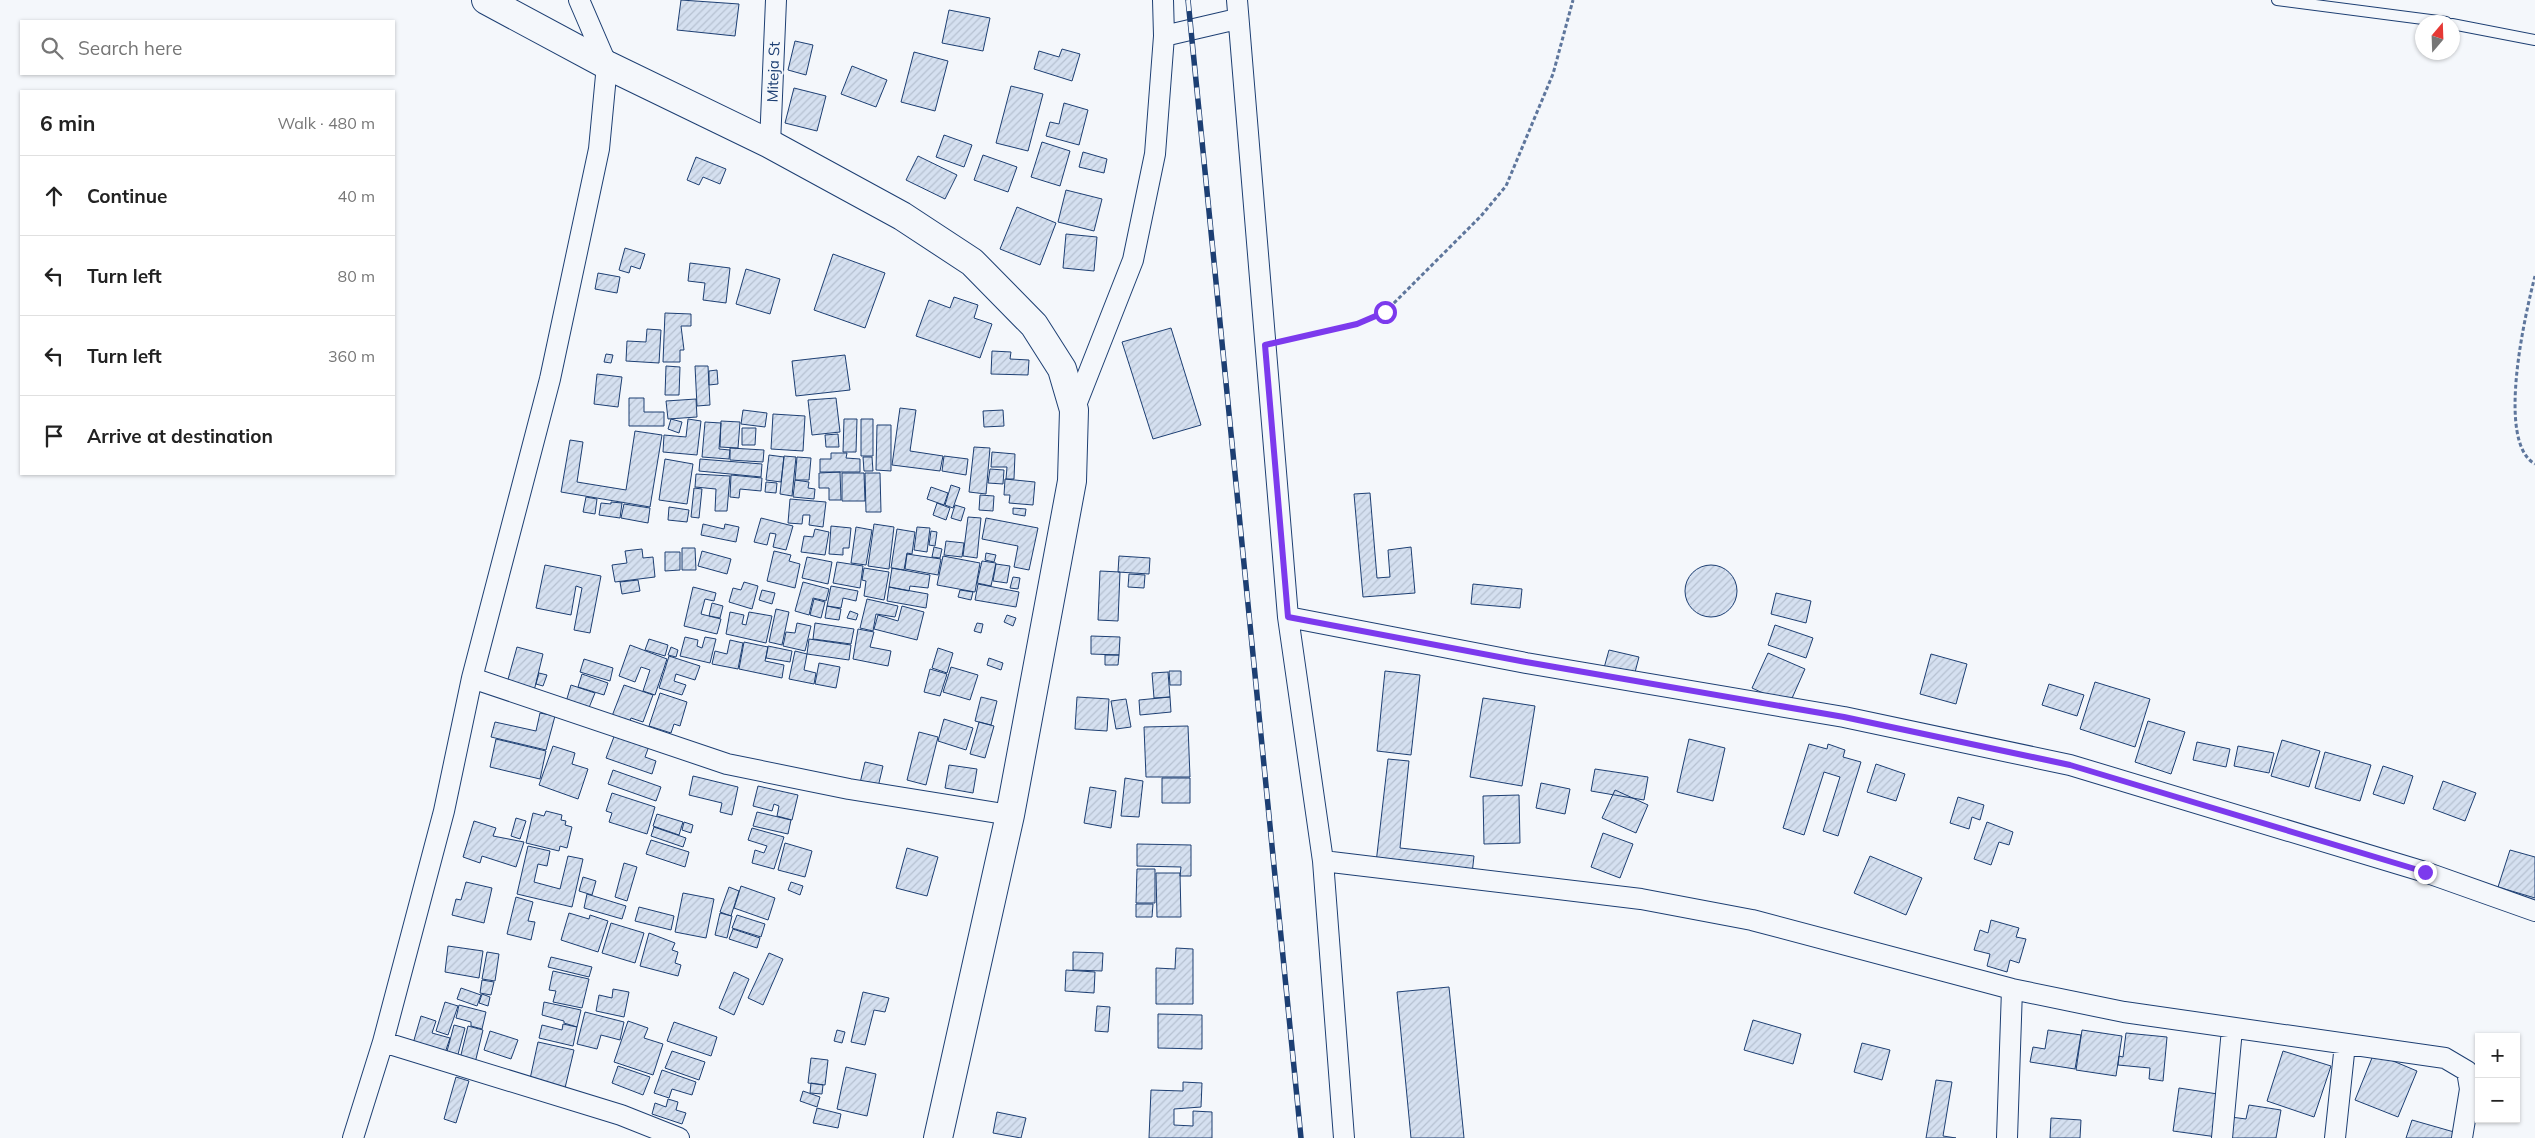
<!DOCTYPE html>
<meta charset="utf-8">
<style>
body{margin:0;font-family:Mulish,sans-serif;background:#f2f2f2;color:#222}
.controls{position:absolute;right:15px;bottom:15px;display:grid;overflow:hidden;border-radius:0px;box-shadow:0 1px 4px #0004}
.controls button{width:45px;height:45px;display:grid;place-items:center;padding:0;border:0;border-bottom:1px solid #e0e0e0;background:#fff;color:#222;font:25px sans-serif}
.compass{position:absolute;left:2415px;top:15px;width:45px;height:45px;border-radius:50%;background:#fff;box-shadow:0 1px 4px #0004;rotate:19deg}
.stop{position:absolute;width:15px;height:15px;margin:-11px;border:4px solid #7c3aed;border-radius:50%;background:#fff}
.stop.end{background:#7c3aed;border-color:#fff;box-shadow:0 1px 5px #0008}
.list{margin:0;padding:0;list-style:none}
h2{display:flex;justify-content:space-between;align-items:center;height:65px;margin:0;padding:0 20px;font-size:21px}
h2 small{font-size:16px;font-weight:400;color:#767676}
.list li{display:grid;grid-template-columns:32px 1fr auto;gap:15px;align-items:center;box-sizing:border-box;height:80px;padding:0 20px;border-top:1px solid #e0e0e0}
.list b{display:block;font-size:19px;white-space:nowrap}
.list em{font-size:16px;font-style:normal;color:#767676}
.icon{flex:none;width:28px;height:28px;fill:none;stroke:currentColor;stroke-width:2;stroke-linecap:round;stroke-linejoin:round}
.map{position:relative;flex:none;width:2535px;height:1138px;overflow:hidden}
.search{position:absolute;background:#fff;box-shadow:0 1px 4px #0004;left:20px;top:20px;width:375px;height:55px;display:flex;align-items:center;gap:12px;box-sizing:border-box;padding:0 18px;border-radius:0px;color:#767676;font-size:19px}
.panel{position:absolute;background:#fff;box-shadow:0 1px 4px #0004;left:20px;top:90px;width:375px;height:385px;border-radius:0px}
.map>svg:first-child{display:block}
.building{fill:url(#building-hatch);stroke:#1d3f73}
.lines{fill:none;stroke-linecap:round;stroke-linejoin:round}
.lane-casing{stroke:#1d3f73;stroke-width:12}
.street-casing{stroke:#1d3f73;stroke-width:22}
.secondary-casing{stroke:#1d3f73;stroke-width:30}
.path{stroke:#5e769c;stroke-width:3;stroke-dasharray:4 2.5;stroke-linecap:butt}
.lane{stroke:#f4f7fb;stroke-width:10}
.street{stroke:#f4f7fb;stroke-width:20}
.secondary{stroke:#f4f7fb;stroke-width:28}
.rail-casing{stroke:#1d3f73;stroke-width:5.5}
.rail{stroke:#f4f7fb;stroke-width:4;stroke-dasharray:11;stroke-linecap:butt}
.route{stroke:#7c3aed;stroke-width:6}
.labels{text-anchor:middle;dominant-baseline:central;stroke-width:4;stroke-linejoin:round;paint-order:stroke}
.street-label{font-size:15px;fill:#1d3f73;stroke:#f4f7fb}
</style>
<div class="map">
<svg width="2535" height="1138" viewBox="0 0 2535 1138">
<defs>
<pattern id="building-hatch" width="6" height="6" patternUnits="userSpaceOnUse" patternTransform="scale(1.25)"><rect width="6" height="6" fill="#d5e0f0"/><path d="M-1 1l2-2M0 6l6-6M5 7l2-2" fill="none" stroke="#b6c1d1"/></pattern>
</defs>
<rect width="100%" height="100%" fill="#f4f7fb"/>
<!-- building -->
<path class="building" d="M681,0L739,4L735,36L677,30Z
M949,10L990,18L983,51L942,43Z
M795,41L813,45L806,75L788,70Z
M1062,49L1080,54L1072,81L1034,69L1039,51L1059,57Z
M914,52L948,61L935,111L901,102Z
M852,66L887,80L876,107L841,94Z
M1011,86L1043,94L1028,151L996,143Z
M794,88L826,96L817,131L785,123Z
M1064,103L1088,110L1079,145L1046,136L1050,122L1059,124Z
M944,135L972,145L964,167L936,157Z
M1042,142L1070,151L1060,186L1031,177Z
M1083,152L1107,159L1104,173L1079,167Z
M983,155L1017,167L1008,192L974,180Z
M918,156L957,175L945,199L906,180Z
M696,157L726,169L720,184L703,177L699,185L687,180Z
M1066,190L1102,199L1094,231L1058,222Z
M1017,207L1056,223L1040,265L1000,249Z
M1066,234L1097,237L1094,271L1063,268Z
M625,248L645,254L640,269L631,266L629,273L619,270Z
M833,254L885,273L865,328L814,310Z
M690,263L730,268L726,303L703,300L705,283L688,281Z
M746,269L780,279L770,314L736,304Z
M598,273L620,277L617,293L595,289Z
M954,297L978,305L974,318L992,324L980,358L916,336L929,300L950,308Z
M665,313L691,314V326H681L684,350H680V362H663Z
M1171,328L1201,425L1153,439L1122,342Z
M647,329L661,330L659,363L626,361L627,341L646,342Z
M992,351L1011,352L1010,359L1029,360L1028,375L991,374Z
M606,354L613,355L611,363L604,362Z
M845,355L850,390L796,396L792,361Z
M666,366L680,367L679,395H665Z
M695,366H708L710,405L697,406Z
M717,370L718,384L709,385V371Z
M597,374L622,377L618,407L594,404Z
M629,398H644V412H664V426H629Z
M836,398L840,432L812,435L808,400Z
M696,399L697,417L668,419L666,401Z
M900,408L916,410L910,451L943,456L940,471L892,465Z
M743,410L767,413L765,427L741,424Z
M1003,410L1004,426L984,427L983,411Z
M773,414L805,416L803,451L771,449Z
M671,419L682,422L679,433L668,429Z
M688,419L701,421L697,455L663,452L664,435L686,437Z
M844,419H857L856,452H843Z
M861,419H873V456H861Z
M721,421L740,422L738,448L720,447Z
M705,422L721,423L719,449L730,450L729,459L702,457Z
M877,425H891V471L876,470Z
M742,428H756L755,445H742Z
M635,431L662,435L650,507L561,492L570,440L583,442L577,482L626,490Z
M838,434L839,447H826L825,435Z
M974,447L990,448L986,494L969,492Z
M730,448L764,450L763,462L730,460Z
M992,452L1015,454L1014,479H1006L1007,467H991Z
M831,453H847L846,458L860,459V472H820V459H831Z
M769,455L784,457L781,482L766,480Z
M784,456L796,457L792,496L780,494Z
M944,456L968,459L966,475L942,471Z
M797,457L811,458L809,480H795Z
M863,457H872L873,471H864Z
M665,459L693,464L687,504L659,500Z
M700,459L762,464L761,477L699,471Z
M990,469L1004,470L1003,484L988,483Z
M840,472L841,500H829V488H819V473Z
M842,473H864L865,501H842Z
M865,473H880L881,512H866Z
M696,474L730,476L727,511H715L716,489L695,487Z
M731,475L762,478L761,491L740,489L739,498L730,497Z
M1005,479L1035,482L1033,505L1009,503L1010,495H1004Z
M795,480L809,482L808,488L815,489L814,499L793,497Z
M766,482L777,483L776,493L765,492Z
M951,485L960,488L953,508L945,505Z
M931,487L948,493L944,505L927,499Z
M694,488L702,489L699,518L691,517Z
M1370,493L1377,578L1390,577L1388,550L1411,547L1415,593L1363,597L1354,494Z
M980,495L994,496L993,511L979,510Z
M586,497L597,499L595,514L583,512Z
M790,499L826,502L823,527L809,525L810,515H803L802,524L788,523Z
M611,502L622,503L620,518L599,515L601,503L611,504Z
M937,503L950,508L946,520L933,515Z
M624,504L650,508L648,523L621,518Z
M955,505L965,508L961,521L951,518Z
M669,507L689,510L687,522L668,520Z
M1013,508L1026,509L1025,516L1013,514Z
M968,517L981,518L977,558L963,556Z
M761,518L793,526L786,550L773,547L776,534L770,533L767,545L754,542Z
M986,518L1038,528L1029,570L1014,567L1018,546L982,539Z
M703,524L724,529L725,524L739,527L736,542L701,535Z
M874,524L894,527L889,569L868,566Z
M831,526L851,528L849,548H843V555L829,554Z
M856,527L872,530L866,565L851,563Z
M917,527L930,528L927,552L914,550Z
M815,529L829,532L825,555L801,552L804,536L813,537Z
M897,529L915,532L912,554L907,553L904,570L891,568Z
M931,531L937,532L935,546L929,545Z
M946,541L964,543L962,557L944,555Z
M934,547L942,549L940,558L932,557Z
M682,548H695L696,570H682Z
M642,549L643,558L653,557L655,577L615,582L612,565L627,563L625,551Z
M702,551L731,559L727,574L698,566Z
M774,551L791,555L789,561L800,564L795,588L767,581Z
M665,552H680V570L665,571Z
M986,553L996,555L994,562L985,560Z
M907,554L941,559L938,575L905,569Z
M943,556L980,563L975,592L937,585Z
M1119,556L1150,558L1149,574L1118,572Z
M807,557L832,562L828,584L802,578Z
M982,561L996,563L991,586L977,583Z
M837,562L863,566L860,588L833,583Z
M996,564L1010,566L1007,583L993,581Z
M1685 591a26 26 0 1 1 52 0a26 26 0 1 1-52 0Z
M545,565L601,576L590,633L574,630L582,588L576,586L571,615L536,608Z
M864,568L889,572L884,600L864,596L866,581L862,580Z
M892,568L930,575L928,588L910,586L909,591L889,587Z
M1100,571L1120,572L1118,621L1098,620Z
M1129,574L1145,575L1144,588L1128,587Z
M1013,577L1020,578L1018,589L1010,588Z
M638,580L640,591L622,594L620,582Z
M744,582L758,586L752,609L729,602L733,588L741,590Z
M803,582L829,589L826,601L813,598L809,615L795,611Z
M978,584L1019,592L1016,607L975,600Z
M1473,584L1522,589L1520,608L1471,604Z
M831,586L858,591L856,601L843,598L841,608L827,606Z
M693,587L716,593L714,601L705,599L701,614L721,619L717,634L684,626Z
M889,587L928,594L926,608L887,601Z
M762,590L775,593L772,604L759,600Z
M960,590L973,592L971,600L958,597Z
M1776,593L1811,601L1806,623L1771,614Z
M814,599L825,602L821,618L810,615Z
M867,599L898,606L895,617L876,614L873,631L860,628Z
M712,603L723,606L720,618L709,616Z
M827,606L841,609L839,620L825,618Z
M902,606L924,612L917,640L874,629L878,615L898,621Z
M776,609L789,612L782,645L769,642Z
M850,611L858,614L856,620L847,618Z
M730,612L744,615L742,624L746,625L749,612L772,616L766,643L726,634Z
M1007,615L1016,618L1013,626L1004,622Z
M797,623L811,626L805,651L783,646L786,632L795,633Z
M815,623L854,629L851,644L813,639Z
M977,623L983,624L981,633L974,631Z
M1775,625L1813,638L1806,658L1768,645Z
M858,629L874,632L870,647L891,651L888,666L853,659Z
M1091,636L1120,637L1119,655L1091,654Z
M685,637L698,640L697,646L702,648L705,637L716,639L710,663L680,656Z
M649,639L668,645L665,656L645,650Z
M809,639L851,645L849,660L807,654Z
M730,640L743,643L738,669L712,664L715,651L727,654Z
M744,642L768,647L765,661L784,665L782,678L739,669Z
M630,645L667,659L655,695L643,691L650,670L641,667L635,682L619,676Z
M768,646L792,651L790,662L766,658Z
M517,647L543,654L534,691L507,683Z
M671,647L678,650L676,657L668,655Z
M938,648L953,653L947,673L932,668Z
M1609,650L1639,657L1634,676L1604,668Z
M795,651L807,654L804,670L816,673L814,684L789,679Z
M1768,653L1805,669L1789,705L1752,688Z
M1931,654L1967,664L1956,704L1920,694Z
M1105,655H1119L1118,665H1105Z
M669,656L700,666L695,680L676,674L674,681L686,685L682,695L659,688Z
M989,658L1003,663L1001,670L987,665Z
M584,659L613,668L610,681L580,672Z
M819,663L840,667L836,688L815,684Z
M951,667L978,675L970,700L943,692Z
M930,669L947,674L940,696L924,692Z
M1169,671H1181V685H1170Z
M1385,671L1420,675L1411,755L1377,751Z
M1168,672L1170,697L1154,698L1152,673Z
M539,673L547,675L543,686L536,684Z
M582,674L608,683L604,695L578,687Z
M2095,682L2150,699L2135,747L2080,729Z
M2049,684L2084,695L2077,716L2042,705Z
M571,685L595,693L588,710L566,702Z
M624,685L653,695L643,722L631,718L629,723L612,716Z
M660,693L687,702L680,726L674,724L671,733L649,726Z
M981,697L997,701L991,725L975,721Z
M1077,697L1109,699L1107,731L1075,729Z
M1170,697L1171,712L1140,715L1139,700Z
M1483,698L1535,706L1522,786L1470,777Z
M1126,699L1131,727L1116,729L1111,701Z
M540,713L555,716L546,750L491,737L495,722L536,731Z
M944,719L973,728L966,750L938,741Z
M2148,721L2185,732L2171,774L2135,762Z
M979,722L994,726L985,758L970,754Z
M1188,726L1190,777H1146L1144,727Z
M919,732L938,737L926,785L907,780Z
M615,734L649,746L645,757L656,761L652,774L606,758Z
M496,739L546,751L540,779L490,767Z
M1689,739L1725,748L1713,801L1677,792Z
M2282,740L2320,751L2309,787L2271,776Z
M2197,742L2230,749L2226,767L2193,760Z
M1809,744L1827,749L1828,744L1845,750L1843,757L1861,762L1838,836L1823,831L1840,777L1824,772L1804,835L1783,828Z
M553,746L575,753L572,764L588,769L578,799L539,785Z
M2238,746L2274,753L2269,773L2234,766Z
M2325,752L2371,765L2360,801L2315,788Z
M1388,759L1409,761L1400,848L1474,856L1472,874L1376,863Z
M865,762L883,766L878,787L860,783Z
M1876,764L1905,774L1896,801L1867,792Z
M949,765L977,769L973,793L945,788Z
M2383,766L2413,776L2404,804L2373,794Z
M1595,769L1648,777L1644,800L1591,791Z
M613,770L661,787L656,801L608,784Z
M693,776L738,787L732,815L720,812L722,803L689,795Z
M1125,778L1143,781L1139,817L1121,816Z
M1162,778H1190V803H1162Z
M2443,781L2476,793L2465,821L2433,809Z
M1541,783L1570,789L1565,814L1536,808Z
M758,786L798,795L792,820L777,816L779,806L774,804L772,811L753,806Z
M1090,787L1116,791L1111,828L1084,823Z
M1615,790L1648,805L1636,833L1602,818Z
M612,793L655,807L647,834L609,822L612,813L606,811Z
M1519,795L1520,843L1484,844L1483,796Z
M1958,797L1984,805L1980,820L1972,817L1969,829L1950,823Z
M546,811L562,815L561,820L566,821L565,825L572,827L567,848L560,846L559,851L526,843L533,813L544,816Z
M757,812L791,820L788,834L753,826Z
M657,814L683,822L679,835L653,826Z
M516,818L526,821L520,839L511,836Z
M474,821L496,828L493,836L524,842L516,867L482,856L480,863L463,857Z
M684,822L693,825L691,833L682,830Z
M1987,822L2013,832L2009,845L1999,842L1991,865L1974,859Z
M654,827L686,838L683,847L651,836Z
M752,828L784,837L774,869L752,863L755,850L764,853L767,846L748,840Z
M1603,833L1633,844L1620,878L1591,867Z
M651,840L689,852L685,867L646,854Z
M785,843L812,851L805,877L778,870Z
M1137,844L1191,845V876H1180L1181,867L1137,866Z
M528,846L550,851L547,866L538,864L534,882L560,889L568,856L583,859L572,907L517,894Z
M907,848L938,857L927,896L896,888Z
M2510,850L2535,857V898L2498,887Z
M1870,856L1922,878L1906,915L1854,893Z
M624,863L637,867L627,901L615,897Z
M1137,869H1155V903H1136Z
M1156,873H1180L1181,917H1157Z
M583,877L596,881L592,895L579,891Z
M466,882L492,888L484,923L452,915L456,899L461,900Z
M791,882L803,886L800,895L788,890Z
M741,886L775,898L768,920L734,908Z
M729,887L739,891L731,916L720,912Z
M683,893L714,899L706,938L675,932Z
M587,894L626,906L622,919L584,908Z
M516,897L533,902L528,921L535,922L531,940L507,934Z
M1136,904H1153L1152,917H1136Z
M639,907L674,916L671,930L635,921Z
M569,913L589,919L590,915L608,921L598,952L561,940Z
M720,913L732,916L727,938L715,935Z
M737,915L765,924L761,937L732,928Z
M1991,920L2019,928L2016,937L2026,939L2019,963L2010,960L2007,972L1987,966L1990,954L1974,950L1980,930L1988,933Z
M611,923L644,933L635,963L602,953Z
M733,929L760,938L757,948L729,939Z
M649,933L675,943L672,950L678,952L675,963L681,965L678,976L640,966Z
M448,946L483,951L479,978L445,972Z
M1176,948L1193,949V1004H1156V968L1175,969Z
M487,952L499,954L495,981L482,979Z
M1073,952L1103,953L1102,971L1073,970Z
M769,953L783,959L763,1005L748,998Z
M551,957L592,967L589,977L548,967Z
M1066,970L1095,972L1094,993L1065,991Z
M553,971L589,979L582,1008L553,1002L556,991L549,990Z
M734,972L749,979L734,1015L719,1008Z
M482,980L494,982L491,995L480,993Z
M1449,987L1464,1138H1411L1397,992Z
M461,988L481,995L477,1006L457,999Z
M613,989L629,992L624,1017L596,1011L599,995L612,998Z
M863,992L889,998L885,1012L874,1010L865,1045L851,1042Z
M482,994L490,997L488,1006L479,1003Z
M445,1002L458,1006L448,1035L436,1031Z
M544,1002L581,1010L577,1027L564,1023V1021L542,1015Z
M459,1005L486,1012L482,1029L471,1026V1022L456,1018Z
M1097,1006L1110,1007L1108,1032L1095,1031Z
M585,1012L624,1022L620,1040L601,1035L597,1049L577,1044Z
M1158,1014L1202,1015V1049L1158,1048Z
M421,1016L436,1021L432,1033L450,1038L444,1056L412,1047Z
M1753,1020L1801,1034L1793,1064L1744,1050Z
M628,1021L648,1028L644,1038L663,1044L653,1075L614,1062Z
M674,1022L717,1037L711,1056L667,1041Z
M563,1024L577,1027L573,1046L539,1038L542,1025L562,1030Z
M454,1025L465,1028L457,1058L446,1055Z
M468,1026L483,1030L475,1063L460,1059Z
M837,1030L845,1032L842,1043L834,1041Z
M2048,1030L2081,1035L2075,1069L2030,1062L2033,1047L2045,1049Z
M2082,1030L2122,1036L2116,1076L2076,1070Z
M490,1031L518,1040L511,1059L484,1050Z
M2126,1033L2167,1037L2163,1081L2149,1079L2150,1068L2118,1065L2119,1056L2123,1057Z
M538,1042L574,1050L565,1088L530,1079Z
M1862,1043L1890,1050L1882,1080L1854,1072Z
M672,1051L705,1062L699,1080L665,1068Z
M2283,1051L2331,1066L2314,1117L2267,1101Z
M2374,1053L2417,1071L2398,1117L2355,1100Z
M811,1058L828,1060L825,1085L808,1083Z
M618,1066L650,1077L643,1095L612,1083Z
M846,1067L876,1074L867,1116L837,1109Z
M662,1070L696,1082L692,1095L672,1089L669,1098L654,1093Z
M456,1077L469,1081L456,1123L444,1119Z
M1936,1080L1952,1082L1943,1136L1956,1138H1926Z
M1183,1082L1202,1083L1201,1107L1174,1109V1125L1193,1126V1111L1212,1112V1138H1149L1151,1090L1183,1091Z
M811,1083L823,1085L822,1094L810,1093Z
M2179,1088L2224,1095L2217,1137L2173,1131Z
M803,1091L820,1097L817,1107L800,1101Z
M668,1099L678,1102L676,1110L686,1113L682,1124L652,1114L655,1103L666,1107Z
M2249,1105L2281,1110L2276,1138H2228L2231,1117L2246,1119Z
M817,1108L841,1114L838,1128L813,1123Z
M997,1112L1026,1118L1021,1138L993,1133Z
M2051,1118L2081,1120L2080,1138H2050Z
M2412,1120L2454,1132L2452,1138H2406Z"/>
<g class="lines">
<defs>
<path id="lane" d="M2277,0L2446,22
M2452,24L2535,40"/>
<path id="street" d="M1237,0L1288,617L1323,861L1344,1138
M1164,36L1237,19
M770,144L776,0
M1074,410L1133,260L1155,154L1164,36L1163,0
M1288,617L1526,663L1844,717L2070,765L2425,872L2535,911
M472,678L727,764L849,789L1010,815
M1323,861L1641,899L1752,920L2012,989L2124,1012L2445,1058L2467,1071L2470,1089L2462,1138
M383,1042L621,1115L679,1138
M353,1138L383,1042L444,811L472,678L550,379L599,149L607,65L579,0
M2007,1138L2012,989
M2222,1138L2232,1029
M2335,1138L2345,1044"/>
<path id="secondary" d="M486,0L607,65L770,144L902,216L972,262L1034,325L1062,369L1074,410L1072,481L1010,815L938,1138"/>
</defs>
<!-- lane casing -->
<use href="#lane" class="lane-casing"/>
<!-- street casing -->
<use href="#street" class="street-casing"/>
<!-- secondary casing -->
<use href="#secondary" class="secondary-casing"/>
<!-- path -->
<path class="path" d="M2535,276C2526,311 2495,442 2535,464
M1285,341L1357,324L1385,312L1481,216L1506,186L1553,74L1573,0"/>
<!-- lane -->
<use href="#lane" class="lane"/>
<!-- street -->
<use href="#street" class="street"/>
<!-- secondary -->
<use href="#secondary" class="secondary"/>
<defs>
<path id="rail" d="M1188,0L1301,1138"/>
</defs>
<!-- rail casing -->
<use href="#rail" class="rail-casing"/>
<!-- rail -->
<use href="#rail" class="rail"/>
</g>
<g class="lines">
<!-- route -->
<path class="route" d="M1385,312L1357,324L1265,345L1288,617L1526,662L1844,717L2070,765L2425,872"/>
</g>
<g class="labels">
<!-- street labels -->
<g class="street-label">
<text transform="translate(773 72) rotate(-88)">Miteja St</text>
</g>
</g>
</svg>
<div class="controls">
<button>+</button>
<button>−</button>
</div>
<svg class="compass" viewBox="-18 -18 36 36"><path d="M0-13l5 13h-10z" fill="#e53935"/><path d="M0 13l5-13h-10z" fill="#767676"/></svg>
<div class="stop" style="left:1385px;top:312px"></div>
<div class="stop end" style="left:2425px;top:872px"></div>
<div class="search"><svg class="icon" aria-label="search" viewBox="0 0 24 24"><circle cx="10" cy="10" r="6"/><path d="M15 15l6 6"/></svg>Search here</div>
<section class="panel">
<h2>6 min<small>Walk · 480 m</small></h2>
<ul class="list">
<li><svg class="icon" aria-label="ahead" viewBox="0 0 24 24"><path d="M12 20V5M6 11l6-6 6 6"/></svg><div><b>Continue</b></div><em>40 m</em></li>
<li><svg class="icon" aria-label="left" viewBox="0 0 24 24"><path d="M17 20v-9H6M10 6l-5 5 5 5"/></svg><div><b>Turn left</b></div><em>80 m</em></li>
<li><svg class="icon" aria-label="left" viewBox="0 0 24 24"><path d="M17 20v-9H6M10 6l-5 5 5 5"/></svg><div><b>Turn left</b></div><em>360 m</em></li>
<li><svg class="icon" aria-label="arrive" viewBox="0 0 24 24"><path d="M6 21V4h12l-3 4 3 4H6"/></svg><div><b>Arrive at destination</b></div></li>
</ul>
</section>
</div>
